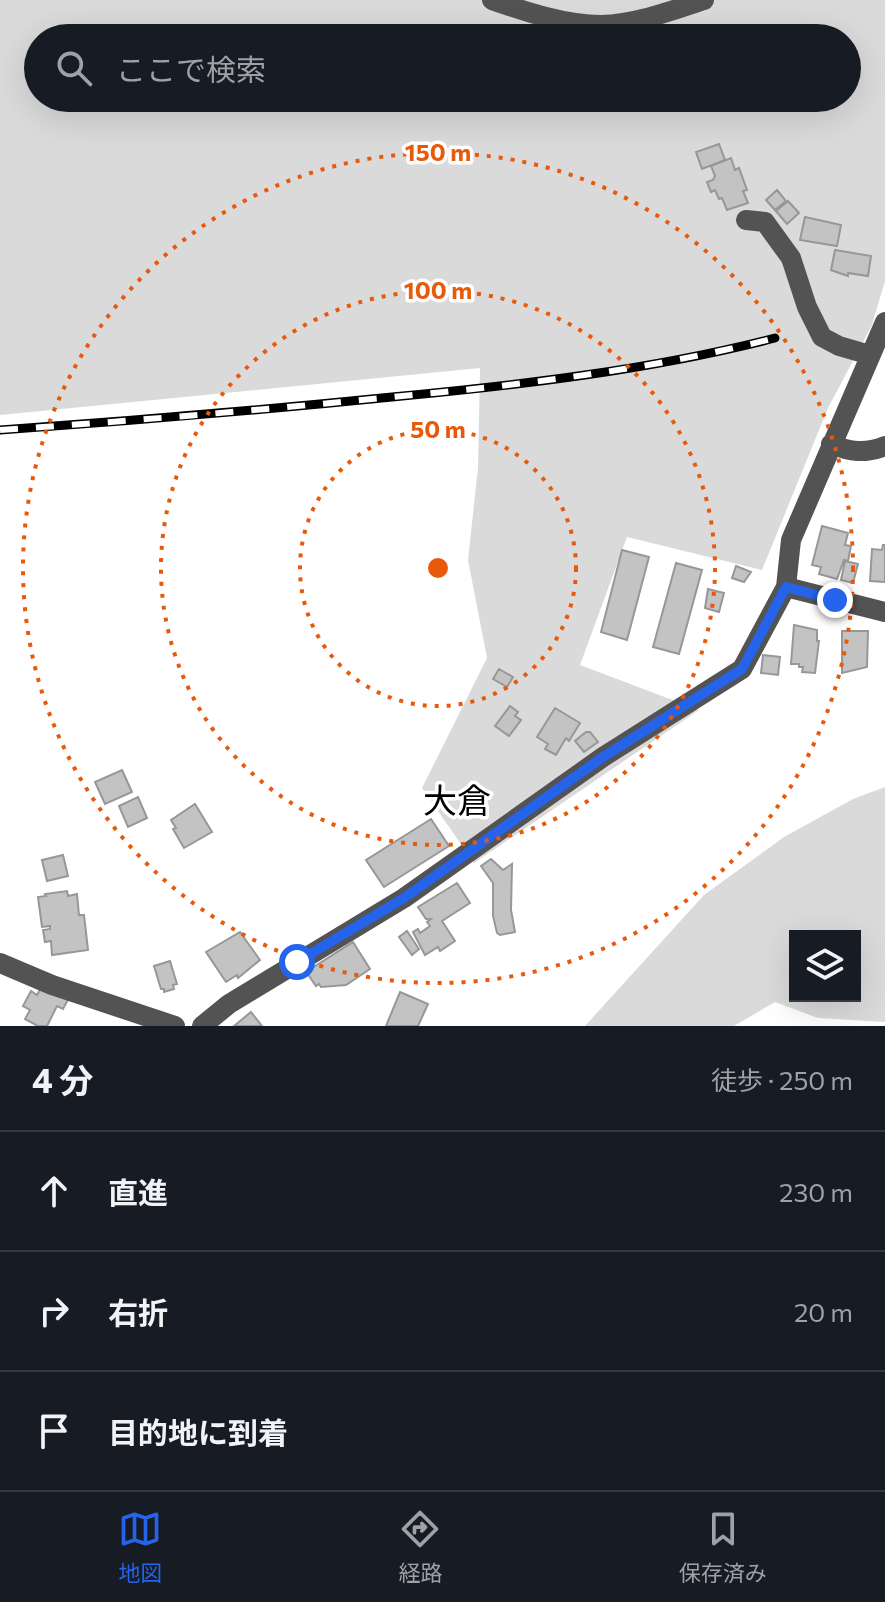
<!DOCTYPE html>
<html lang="ja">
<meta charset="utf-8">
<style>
body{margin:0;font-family:Commissioner,"Noto Sans JP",sans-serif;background:#242831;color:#f1f3f6}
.controls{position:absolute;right:24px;bottom:24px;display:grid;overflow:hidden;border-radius:0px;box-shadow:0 8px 32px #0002}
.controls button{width:72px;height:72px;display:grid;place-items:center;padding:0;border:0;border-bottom:2px solid #363941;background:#171b24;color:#f1f3f6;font:40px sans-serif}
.stop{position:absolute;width:24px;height:24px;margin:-18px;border:6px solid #2563eb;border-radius:50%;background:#fff}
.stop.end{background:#2563eb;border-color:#fff;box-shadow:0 2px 8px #0008}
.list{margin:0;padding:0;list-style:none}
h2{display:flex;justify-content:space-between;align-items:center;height:104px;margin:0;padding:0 32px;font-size:34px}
h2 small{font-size:26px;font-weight:400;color:#9ea1a6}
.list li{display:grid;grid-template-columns:52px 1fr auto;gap:24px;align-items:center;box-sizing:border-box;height:120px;padding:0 32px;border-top:2px solid #363941}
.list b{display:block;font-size:30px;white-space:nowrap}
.list em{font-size:26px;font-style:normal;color:#9ea1a6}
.icon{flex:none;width:44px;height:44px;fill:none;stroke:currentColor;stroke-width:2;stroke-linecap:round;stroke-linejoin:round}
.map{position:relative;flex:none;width:885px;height:1026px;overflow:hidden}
.search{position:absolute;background:#171b24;box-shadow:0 8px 32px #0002;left:24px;right:24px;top:24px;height:88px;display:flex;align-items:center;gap:20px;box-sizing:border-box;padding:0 28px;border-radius:44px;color:#9ea1a6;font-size:30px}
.sheet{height:464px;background:#171b24}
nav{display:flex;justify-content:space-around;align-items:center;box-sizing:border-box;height:112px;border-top:2px solid #363941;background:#171b24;font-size:22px;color:#9ea1a6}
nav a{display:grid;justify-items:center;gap:4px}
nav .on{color:#2563eb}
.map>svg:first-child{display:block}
.green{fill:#dadada;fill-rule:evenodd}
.building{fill:#c3c3c3;stroke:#979797;stroke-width:2}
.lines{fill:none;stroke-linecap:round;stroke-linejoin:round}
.minor{stroke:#535353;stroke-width:20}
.rail-casing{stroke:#000;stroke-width:9}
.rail{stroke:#fff;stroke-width:6;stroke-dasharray:18;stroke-linecap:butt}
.route{stroke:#2563eb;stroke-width:10}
.ring{fill:none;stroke:#e8590c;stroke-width:4;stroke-dasharray:4 8}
.labels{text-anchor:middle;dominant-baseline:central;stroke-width:7;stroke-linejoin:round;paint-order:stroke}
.quarter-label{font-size:34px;fill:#000;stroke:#fff}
.centre{fill:#e8590c;stroke:#fff;stroke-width:4}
.ring-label{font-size:24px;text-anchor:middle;font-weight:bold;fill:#e8590c;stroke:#fff;stroke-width:7;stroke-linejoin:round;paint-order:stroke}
</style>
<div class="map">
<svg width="885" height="1026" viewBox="0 0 885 1026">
<rect width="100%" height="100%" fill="#fff"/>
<!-- green -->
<path class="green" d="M0,0H885V281L872,325L828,408L762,570L627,537L580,665L699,710L474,863L422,788L487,658L468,560L478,468L480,368L0,415ZM38,38H847V98H38Z
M885,787V1022L818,1018L775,1002L734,1026H585L704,895L784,837L853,799ZM855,936V996H795V936Z"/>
<!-- building -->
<path class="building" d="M719,144L725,160L702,169L696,152Z
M731,158L735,170L739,168L747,190L743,191L748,203L727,210L722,198L719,199L715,190L711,192L707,182L713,180L715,176L711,166Z
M777,190L786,201L775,210L766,200Z
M788,201L799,213L787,224L776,211Z
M805,217L841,225L837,246L800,240Z
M835,250L871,256L868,276L848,273V276L831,270Z
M822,526L848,533L845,545L851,546L848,561L844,560L837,579L819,574L821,567L812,565Z
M883,545H885V582L870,581L872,549L882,550Z
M622,550L649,557L627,640L601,632Z
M845,561L858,564L853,583L841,580Z
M676,563L702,570L679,654L653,647Z
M736,566L751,572L744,582L732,578Z
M708,589L724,593L719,612L705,608Z
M794,625L817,630V641H819L815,673L802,672L803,667H799V664H791Z
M842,631H868L867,667L842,673Z
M763,655L780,657L778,675L761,673Z
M499,669L513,677L507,687L493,679Z
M510,706L518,712L515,716L521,720L509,736L495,726Z
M555,708L580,723L569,741L566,738L556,755L545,749L548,744L537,737Z
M586,732H590L598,742L584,752L575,741Z
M122,770L132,792L105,804L95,782Z
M138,797L147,818L128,827L119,806Z
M195,804L212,832L184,848L173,829L176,828L171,820Z
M431,819L449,846L384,887L366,860Z
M63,855L68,876L47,881L42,860Z
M491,859L503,870L512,864L511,910L515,932L500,935L497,933L493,916V883L481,866Z
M457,883L470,903L442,921L455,941L440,951L438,947L425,955L413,932L418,929L420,933L430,926L427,922L431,919H426L418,907Z
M67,891L68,896L77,894L79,915H84L88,950L52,955L51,941L45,942L43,930L50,929V926L42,927L38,897L46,896L45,894Z
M407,931L419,949L412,955L399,937Z
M240,932L260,960L238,978L237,975L226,982L206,952Z
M353,942L370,969L346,985L321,987L319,984L316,986L307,973L309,970Z
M170,961L177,984L173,985L174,989L164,992V989H161L154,966Z
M44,982L70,996L63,1009L57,1006L47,1026H38L25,1019L30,1010L23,1006L31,991L37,995Z
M400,992L428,1004L418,1026H386Z
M251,1012L262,1026H234Z"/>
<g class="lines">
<!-- minor -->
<path class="minor" d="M492,0C526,12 565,25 601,25C636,24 671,11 704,0
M746,220L765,222L791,258L807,307L822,337L839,346L870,355
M831,444C850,452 865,454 885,446
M786,587L885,612
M0,963L52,985L175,1026
M202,1026L229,1004L404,898L603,757L742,669L786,587L791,540L885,322"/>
<defs>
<path id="rail" d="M0,430C131,421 262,410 392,397C521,385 650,370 775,338"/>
</defs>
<!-- rail casing -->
<use href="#rail" class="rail-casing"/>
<!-- rail -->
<use href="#rail" class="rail"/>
</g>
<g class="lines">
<!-- route -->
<path class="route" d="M297,962L404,898L603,757L742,669L786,587L835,600"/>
</g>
<!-- distance rings -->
<g class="ring">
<circle cx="438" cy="568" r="138"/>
<circle cx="438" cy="568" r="277"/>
<circle cx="438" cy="568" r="415"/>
</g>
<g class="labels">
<!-- quarter labels -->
<g class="quarter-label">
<text x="457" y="799">大倉</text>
</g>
</g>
<circle cx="438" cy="568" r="12" class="centre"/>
<g class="ring-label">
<text x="438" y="161">150 m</text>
<text x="438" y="299">100 m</text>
<text x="438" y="438">50 m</text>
</g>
</svg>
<div class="controls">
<button><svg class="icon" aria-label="layers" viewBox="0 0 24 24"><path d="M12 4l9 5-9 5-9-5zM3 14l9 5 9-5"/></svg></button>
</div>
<div class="stop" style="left:297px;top:962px"></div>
<div class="stop end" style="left:835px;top:600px"></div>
<div class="search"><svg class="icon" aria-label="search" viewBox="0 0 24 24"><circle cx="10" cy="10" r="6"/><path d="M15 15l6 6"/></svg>ここで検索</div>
</div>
<section class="sheet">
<h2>4 分<small>徒歩 · 250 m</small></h2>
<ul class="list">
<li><svg class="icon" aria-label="ahead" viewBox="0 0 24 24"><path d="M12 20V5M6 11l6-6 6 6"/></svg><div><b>直進</b></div><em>230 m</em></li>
<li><svg class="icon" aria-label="right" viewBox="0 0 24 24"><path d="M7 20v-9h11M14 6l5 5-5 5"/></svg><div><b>右折</b></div><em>20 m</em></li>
<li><svg class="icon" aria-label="arrive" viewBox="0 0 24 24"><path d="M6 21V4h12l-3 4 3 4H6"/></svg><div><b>目的地に到着</b></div></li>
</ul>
</section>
<nav>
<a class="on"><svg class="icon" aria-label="map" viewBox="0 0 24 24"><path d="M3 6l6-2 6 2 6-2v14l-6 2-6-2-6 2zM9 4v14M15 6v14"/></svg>地図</a>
<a><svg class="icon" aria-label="directions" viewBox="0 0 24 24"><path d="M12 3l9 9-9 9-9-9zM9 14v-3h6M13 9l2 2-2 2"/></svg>経路</a>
<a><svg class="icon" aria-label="saved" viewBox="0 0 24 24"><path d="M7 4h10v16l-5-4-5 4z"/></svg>保存済み</a>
</nav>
